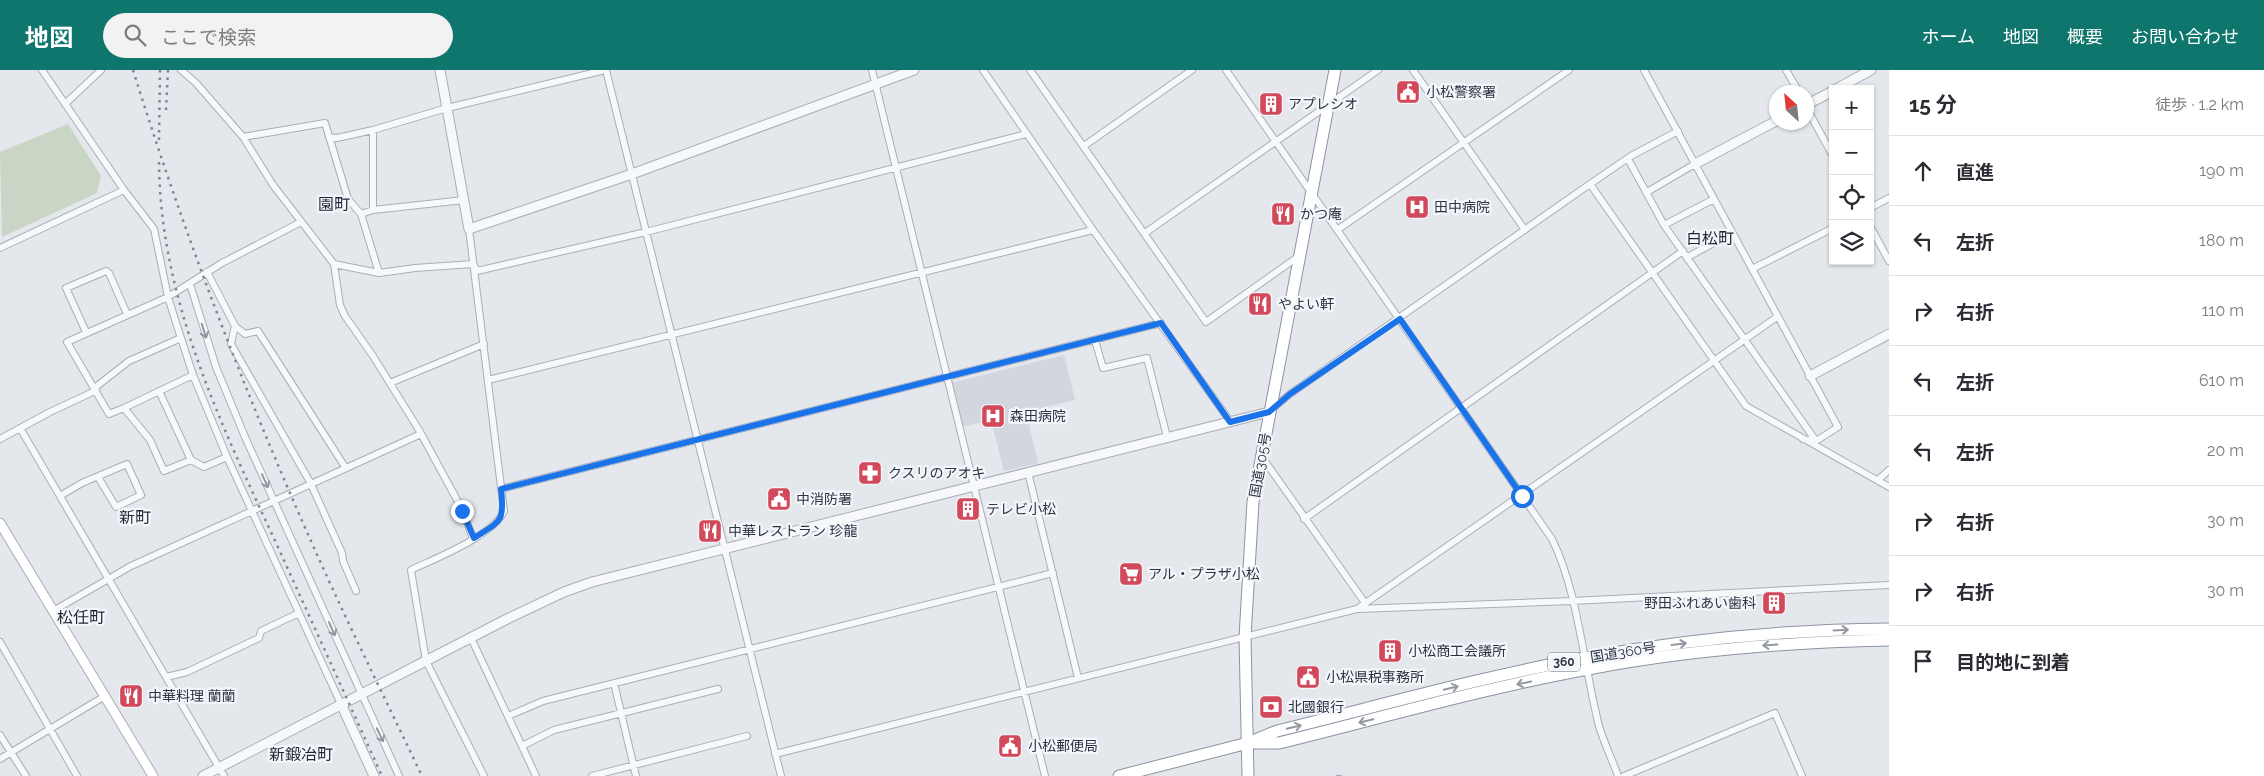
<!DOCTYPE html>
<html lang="ja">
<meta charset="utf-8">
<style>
body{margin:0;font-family:Raleway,"Noto Sans JP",sans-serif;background:#f2f2f3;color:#2b2b33}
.controls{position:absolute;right:15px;top:15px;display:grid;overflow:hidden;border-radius:0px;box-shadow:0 1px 4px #0004}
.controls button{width:45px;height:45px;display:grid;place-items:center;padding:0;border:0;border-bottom:1px solid #e1e1e2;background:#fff;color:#2b2b33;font:25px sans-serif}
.compass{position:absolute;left:1769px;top:15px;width:45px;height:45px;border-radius:50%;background:#fff;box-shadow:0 1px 4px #0004;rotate:333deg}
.stop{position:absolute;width:15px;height:15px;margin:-11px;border:4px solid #1a73e8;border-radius:50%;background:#fff}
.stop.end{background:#1a73e8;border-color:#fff;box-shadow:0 1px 5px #0008}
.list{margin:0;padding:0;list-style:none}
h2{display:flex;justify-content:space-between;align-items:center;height:65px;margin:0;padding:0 20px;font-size:21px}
h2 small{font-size:16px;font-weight:400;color:#7c7c81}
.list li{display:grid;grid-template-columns:32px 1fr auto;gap:15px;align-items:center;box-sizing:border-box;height:70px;padding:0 20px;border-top:1px solid #e1e1e2}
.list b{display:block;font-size:19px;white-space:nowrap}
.list em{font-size:16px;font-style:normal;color:#7c7c81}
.icon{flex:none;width:28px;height:28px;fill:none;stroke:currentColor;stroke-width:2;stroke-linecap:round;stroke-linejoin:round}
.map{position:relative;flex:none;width:1889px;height:706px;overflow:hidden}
header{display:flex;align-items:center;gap:30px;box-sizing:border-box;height:70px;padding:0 25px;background:#0f766e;color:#fff}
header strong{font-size:24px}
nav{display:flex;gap:28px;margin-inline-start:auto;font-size:18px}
.search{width:350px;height:45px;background:#f2f2f3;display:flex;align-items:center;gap:12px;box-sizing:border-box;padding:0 18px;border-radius:28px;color:#7c7c81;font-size:19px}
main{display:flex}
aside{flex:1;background:#fff}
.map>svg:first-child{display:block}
.built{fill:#d2d6de}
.green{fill:#c9d6c5}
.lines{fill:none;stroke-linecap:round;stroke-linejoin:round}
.stream{stroke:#9fb4cc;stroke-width:2.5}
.minor-casing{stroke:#a9aeb7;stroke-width:8}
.tertiary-casing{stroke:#a9aeb7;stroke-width:11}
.secondary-casing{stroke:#a9aeb7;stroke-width:11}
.trunk-casing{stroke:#8b94a3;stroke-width:13}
.minor{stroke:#f7f8fa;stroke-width:6}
.tertiary{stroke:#f7f8fa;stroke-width:9}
.secondary{stroke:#fff;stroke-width:9}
.trunk{stroke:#fff;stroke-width:11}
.rail{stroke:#7d8696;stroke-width:2.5;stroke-dasharray:2.5 5;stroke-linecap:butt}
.oneway{stroke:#9196a0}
.oneway2{stroke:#959aa2}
.route{stroke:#1a73e8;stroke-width:6}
.labels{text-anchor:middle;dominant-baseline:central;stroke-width:4.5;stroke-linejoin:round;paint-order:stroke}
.shield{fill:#f4f6f9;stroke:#676e7b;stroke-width:1}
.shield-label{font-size:12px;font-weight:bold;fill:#2b3445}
.poi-label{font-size:14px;fill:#2b3445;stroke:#f4f6f9;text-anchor:start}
.street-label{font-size:14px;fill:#2b3445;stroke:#f4f6f9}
.quarter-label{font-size:16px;fill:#1d2536;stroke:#f4f6f9}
</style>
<header>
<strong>地図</strong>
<div class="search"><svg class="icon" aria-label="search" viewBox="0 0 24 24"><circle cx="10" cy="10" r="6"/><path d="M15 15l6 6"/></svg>ここで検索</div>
<nav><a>ホーム</a><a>地図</a><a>概要</a><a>お問い合わせ</a></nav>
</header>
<main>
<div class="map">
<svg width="1889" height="706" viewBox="0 0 1889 706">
<rect width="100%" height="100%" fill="#e4e7ec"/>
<!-- built -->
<path class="built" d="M1064,285L1075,330L1026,342L1038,393L1004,401L991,350L961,357L951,313Z"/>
<!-- green -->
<path class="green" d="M68,54L101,106L97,123L2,167L0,82Z"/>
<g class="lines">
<!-- stream -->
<path class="stream" d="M1337,706H1341"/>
<defs>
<path id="minor" d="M42,0L124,120L154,159L168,227L179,262L193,305L227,387L204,397L191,390L164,401L150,370L124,338L109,344L67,272L168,227L222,193L301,152
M181,0L196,13L243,67L273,115L334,194L340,235L345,246L373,286L419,360L463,441L473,469
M606,0L781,706
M872,0L1045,706
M983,0L1093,160L1230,351
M1030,0L1206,252L1299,186
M1226,0L1552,469C1578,521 1584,598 1599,656C1604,673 1612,689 1618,706
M1413,0L1525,160
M1644,0L1838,357L1816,371L1803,369
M1786,0L1799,22
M65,34L101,0
M1806,37L1833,86
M243,67L325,53L348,129L361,144L379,203
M329,67L337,68L373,60
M1084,76L1192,0
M1628,89L1664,155L1816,371
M1590,114L1746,336L1889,417
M1647,122L1695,94
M1870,138L1889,128
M373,140V60L447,38L605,0
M361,144L373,140L464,130
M1664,155L1714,129
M1870,156L1889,191
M469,159L504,441C493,466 436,488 411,500L426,591L484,706
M1337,160L1569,0
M1145,163L1378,0
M0,178L124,120
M1688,187L1732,163
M334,194L379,203L415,198L473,194L477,201L646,162L1026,64
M1752,199L1833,158
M207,202L235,256L231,274L310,412L342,483L343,491L356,521
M190,214L216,297L245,367L399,706
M235,256L245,264L258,261L345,397
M86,262L66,218L106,201L109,203L127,244
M1095,270L1103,298L1147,288L1167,367
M488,310L1093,160
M390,313L484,274
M159,321L191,390
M124,338L193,305
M1271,340L1290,324L1590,114L1631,86L1678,61
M20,358L224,706
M0,369L50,342L95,321L97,316L129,291L181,268
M227,387L341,634
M1262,387L1365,533
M1028,402L1078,608
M1878,410L1889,400
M501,419L1161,253
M60,426L82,413L127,394L141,425L116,437L98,407
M1304,449L1683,181
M1357,539L1777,247
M53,541L131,496L421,364
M471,568L536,706
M0,572L77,706
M166,607L187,602L259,568L261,561L299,543
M614,613L636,706
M508,646L543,631L1053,503
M0,665L26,706
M522,676L554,660L718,619
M775,684L1357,539L1572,531L1889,515
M0,689L105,626
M592,706L747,666
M1624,706L1775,643L1802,706"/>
<path id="tertiary" d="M440,0L469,159L632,104L914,0
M1836,19L1871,0
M1806,35L1833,21
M1695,94L1776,51
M1810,306L1889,264
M341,634L374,706
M203,706L507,549L564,522L592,512L1269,342"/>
<path id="secondary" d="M0,453L153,706"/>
<path id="trunk" d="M1255,673H1279C1381,648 1484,618 1588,599C1687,580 1788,572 1889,570
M1119,706L1248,673L1277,661C1379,636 1481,607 1585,588C1685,569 1788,560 1889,559
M1248,706L1245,567L1253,432L1335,0"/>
</defs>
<!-- minor casing -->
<use href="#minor" class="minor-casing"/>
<!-- tertiary casing -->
<use href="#tertiary" class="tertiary-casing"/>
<!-- secondary casing -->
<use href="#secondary" class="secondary-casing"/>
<!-- trunk casing -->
<use href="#trunk" class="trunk-casing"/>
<!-- minor -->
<use href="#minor" class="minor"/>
<!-- tertiary -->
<use href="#tertiary" class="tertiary"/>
<!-- secondary -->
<use href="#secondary" class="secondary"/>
<!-- trunk -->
<use href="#trunk" class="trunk"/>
<!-- rail -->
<path class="rail" d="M133,0C181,154 238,305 303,453C340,538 382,622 422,706
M166,40L168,0
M159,70L160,0
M159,92C160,229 221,354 277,475C312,552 347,629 382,706"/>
</g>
<!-- one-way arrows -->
<defs><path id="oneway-shaft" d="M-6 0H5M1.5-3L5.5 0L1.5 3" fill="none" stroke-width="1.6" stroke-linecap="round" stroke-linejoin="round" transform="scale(1.25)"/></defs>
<g class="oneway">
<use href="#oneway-shaft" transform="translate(204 261) rotate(73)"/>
<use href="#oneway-shaft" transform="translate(265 411) rotate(66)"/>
<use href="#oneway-shaft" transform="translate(332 559) rotate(66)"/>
<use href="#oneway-shaft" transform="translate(380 665) rotate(65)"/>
</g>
<g class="oneway2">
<use href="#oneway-shaft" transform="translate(1841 560) rotate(-3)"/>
<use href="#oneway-shaft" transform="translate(1679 574) rotate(-7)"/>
<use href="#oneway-shaft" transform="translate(1770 575) rotate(176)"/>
<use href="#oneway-shaft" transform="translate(1524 613) rotate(168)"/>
<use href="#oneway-shaft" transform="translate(1451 618) rotate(-14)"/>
<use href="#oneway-shaft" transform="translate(1366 651) rotate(166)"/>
<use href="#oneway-shaft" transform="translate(1294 657) rotate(-14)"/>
</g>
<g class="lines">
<!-- route -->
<path class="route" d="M462,441L474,468C500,451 505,453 501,419L1161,253L1230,352L1269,342L1290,324L1400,249L1522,426"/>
</g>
<!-- icons -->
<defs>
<symbol id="civic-square" viewBox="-11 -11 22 22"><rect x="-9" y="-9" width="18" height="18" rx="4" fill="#d1495b" stroke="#f4f6f9"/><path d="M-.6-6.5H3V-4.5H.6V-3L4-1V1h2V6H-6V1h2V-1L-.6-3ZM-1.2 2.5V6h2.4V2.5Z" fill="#fff"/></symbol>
<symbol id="building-square" viewBox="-11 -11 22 22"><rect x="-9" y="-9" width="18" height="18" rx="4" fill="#d1495b" stroke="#f4f6f9"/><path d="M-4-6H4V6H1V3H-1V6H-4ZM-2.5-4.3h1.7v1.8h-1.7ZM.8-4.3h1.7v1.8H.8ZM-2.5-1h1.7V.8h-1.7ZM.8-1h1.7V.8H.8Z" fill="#fff"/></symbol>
<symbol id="hospital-square" viewBox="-11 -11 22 22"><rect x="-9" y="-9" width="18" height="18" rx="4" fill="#d1495b" stroke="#f4f6f9"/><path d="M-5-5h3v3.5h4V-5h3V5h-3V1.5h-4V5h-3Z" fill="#fff"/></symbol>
<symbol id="restaurant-square" viewBox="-11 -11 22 22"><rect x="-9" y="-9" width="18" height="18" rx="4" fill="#d1495b" stroke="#f4f6f9"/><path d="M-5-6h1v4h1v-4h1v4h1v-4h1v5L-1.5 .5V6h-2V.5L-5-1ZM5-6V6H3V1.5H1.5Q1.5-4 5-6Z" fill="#fff"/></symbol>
<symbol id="pharmacy-square" viewBox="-11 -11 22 22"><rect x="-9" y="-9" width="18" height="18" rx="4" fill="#d1495b" stroke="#f4f6f9"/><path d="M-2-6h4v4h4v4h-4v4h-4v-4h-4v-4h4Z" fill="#fff"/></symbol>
<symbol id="supermarket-square" viewBox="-11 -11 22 22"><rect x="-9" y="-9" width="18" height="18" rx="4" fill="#d1495b" stroke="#f4f6f9"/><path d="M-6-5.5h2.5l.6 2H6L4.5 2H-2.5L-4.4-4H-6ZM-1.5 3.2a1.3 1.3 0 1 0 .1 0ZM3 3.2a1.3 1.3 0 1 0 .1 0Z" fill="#fff"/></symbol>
<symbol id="bank-square" viewBox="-11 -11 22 22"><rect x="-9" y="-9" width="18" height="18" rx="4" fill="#d1495b" stroke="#f4f6f9"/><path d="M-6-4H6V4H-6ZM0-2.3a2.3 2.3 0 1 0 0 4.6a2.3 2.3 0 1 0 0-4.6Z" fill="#fff"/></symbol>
</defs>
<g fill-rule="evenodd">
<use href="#civic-square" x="1394" y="8" width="28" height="28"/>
<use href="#building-square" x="1257" y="20" width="28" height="28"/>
<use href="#hospital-square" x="1403" y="123" width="28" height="28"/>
<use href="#restaurant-square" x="1269" y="130" width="28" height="28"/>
<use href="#restaurant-square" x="1246" y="220" width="28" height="28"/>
<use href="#hospital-square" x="979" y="332" width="28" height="28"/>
<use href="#pharmacy-square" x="856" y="389" width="28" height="28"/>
<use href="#civic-square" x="765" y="415" width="28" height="28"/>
<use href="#building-square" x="954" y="425" width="28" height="28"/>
<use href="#restaurant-square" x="696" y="447" width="28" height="28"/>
<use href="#supermarket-square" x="1117" y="490" width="28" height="28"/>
<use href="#building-square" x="1760" y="519" width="28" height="28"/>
<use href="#building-square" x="1376" y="567" width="28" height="28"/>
<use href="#civic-square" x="1294" y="593" width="28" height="28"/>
<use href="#restaurant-square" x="117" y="612" width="28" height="28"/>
<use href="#bank-square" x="1257" y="623" width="28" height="28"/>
<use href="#civic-square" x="996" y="662" width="28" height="28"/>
</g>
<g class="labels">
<!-- shield labels -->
<rect class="shield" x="1548" y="582.5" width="32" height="19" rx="4"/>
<g class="shield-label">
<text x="1564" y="592">360</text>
</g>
<!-- poi labels -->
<g class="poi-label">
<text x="1426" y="22">小松警察署</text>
<text x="1288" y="34">アプレシオ</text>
<text x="1434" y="137">田中病院</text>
<text x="1300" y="144">かつ庵</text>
<text x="1278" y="234">やよい軒</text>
<text x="1010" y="346">森田病院</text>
<text x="888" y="403">クスリのアオキ</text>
<text x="796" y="429">中消防署</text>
<text x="986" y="439">テレビ小松</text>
<text x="728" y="461">中華レストラン 珍龍</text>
<text x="1148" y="504">アル・プラザ小松</text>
<text x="1756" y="533" text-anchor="end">野田ふれあい歯科</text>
<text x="1408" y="581">小松商工会議所</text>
<text x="1326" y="607">小松県税事務所</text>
<text x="148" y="626">中華料理 蘭蘭</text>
<text x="1288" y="637">北國銀行</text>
<text x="1028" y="676">小松郵便局</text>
</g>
<!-- street labels -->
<g class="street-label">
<text transform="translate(1260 395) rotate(-80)">国道305号</text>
<text transform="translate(1623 582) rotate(-9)">国道360号</text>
</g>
<!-- quarter labels -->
<g class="quarter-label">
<text x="334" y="134">園町</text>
<text x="1710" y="168">白松町</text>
<text x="135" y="447">新町</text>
<text x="81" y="547">松任町</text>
<text x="301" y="684">新鍛冶町</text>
</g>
</g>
</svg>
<div class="controls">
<button>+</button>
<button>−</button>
<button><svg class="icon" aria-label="locate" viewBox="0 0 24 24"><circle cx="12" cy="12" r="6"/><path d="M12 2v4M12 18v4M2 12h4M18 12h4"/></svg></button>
<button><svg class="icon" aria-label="layers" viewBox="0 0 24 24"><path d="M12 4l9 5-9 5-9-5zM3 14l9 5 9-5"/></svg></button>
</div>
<svg class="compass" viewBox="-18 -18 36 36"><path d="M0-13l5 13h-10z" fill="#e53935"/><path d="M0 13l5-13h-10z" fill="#7c7c81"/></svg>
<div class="stop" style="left:1522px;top:426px"></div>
<div class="stop end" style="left:462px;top:441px"></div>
</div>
<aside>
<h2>15 分<small>徒歩 · 1.2 km</small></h2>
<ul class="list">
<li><svg class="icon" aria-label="ahead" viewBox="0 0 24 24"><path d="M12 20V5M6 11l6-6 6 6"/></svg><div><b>直進</b></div><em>190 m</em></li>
<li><svg class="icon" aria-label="left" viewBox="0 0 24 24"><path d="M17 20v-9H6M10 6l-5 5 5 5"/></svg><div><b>左折</b></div><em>180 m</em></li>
<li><svg class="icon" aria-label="right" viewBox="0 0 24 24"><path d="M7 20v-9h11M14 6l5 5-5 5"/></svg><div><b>右折</b></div><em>110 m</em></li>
<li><svg class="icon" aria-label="left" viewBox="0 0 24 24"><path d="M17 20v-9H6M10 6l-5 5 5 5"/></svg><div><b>左折</b></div><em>610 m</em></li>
<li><svg class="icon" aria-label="left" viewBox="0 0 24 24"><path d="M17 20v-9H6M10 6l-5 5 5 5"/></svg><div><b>左折</b></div><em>20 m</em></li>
<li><svg class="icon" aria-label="right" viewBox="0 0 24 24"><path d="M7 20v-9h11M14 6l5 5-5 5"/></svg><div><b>右折</b></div><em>30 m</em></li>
<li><svg class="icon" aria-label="right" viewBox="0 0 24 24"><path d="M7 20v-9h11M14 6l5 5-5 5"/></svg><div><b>右折</b></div><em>30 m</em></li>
<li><svg class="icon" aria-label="arrive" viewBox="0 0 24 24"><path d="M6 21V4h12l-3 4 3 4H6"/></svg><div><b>目的地に到着</b></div></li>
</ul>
</aside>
</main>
